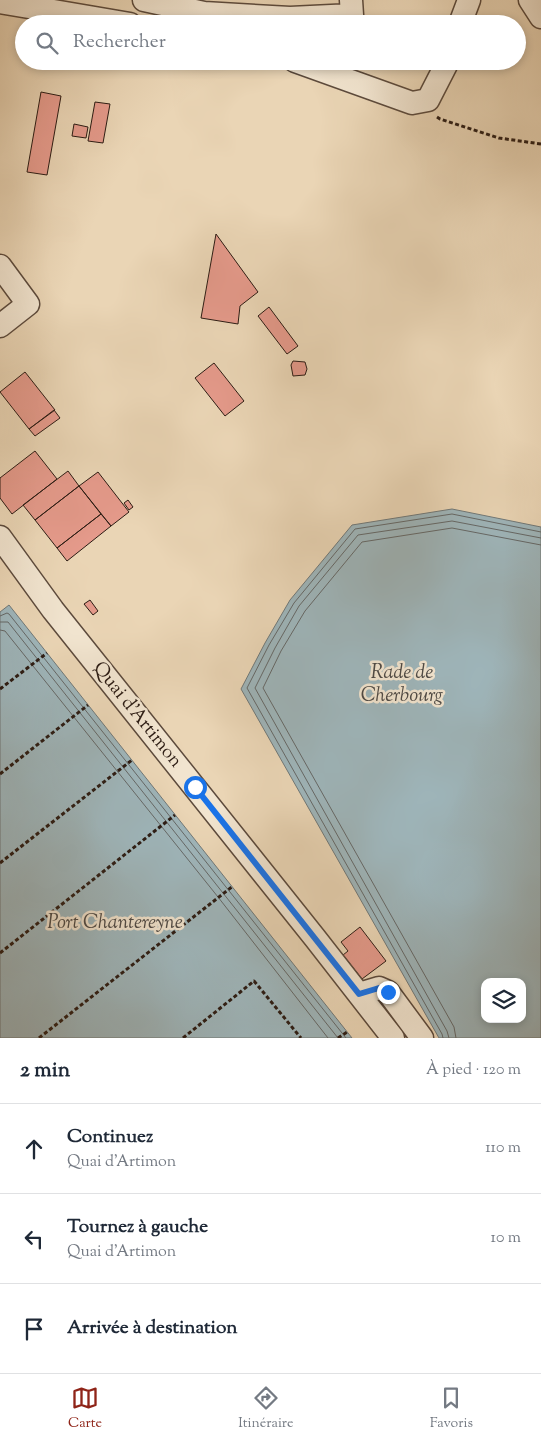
<!DOCTYPE html>
<html lang="fr">
<meta charset="utf-8">
<style>
body{margin:0;font-family:"Sorts Mill Goudy",serif;background:#f2f2f3;color:#1f2937}
.controls{position:absolute;right:15px;bottom:15px;display:grid;overflow:hidden;border-radius:10px;box-shadow:0 2px 8px #0003}
.controls button{width:45px;height:45px;display:grid;place-items:center;padding:0;border:0;border-bottom:1px solid #e0e1e3;background:#fff;color:#1f2937;font:25px sans-serif}
.stop{position:absolute;width:15px;height:15px;margin:-11px;border:4px solid #1a73e8;border-radius:50%;background:#fff}
.stop.end{background:#1a73e8;border-color:#fff;box-shadow:0 1px 5px #0008}
.list{margin:0;padding:0;list-style:none}
h2{display:flex;justify-content:space-between;align-items:center;height:65px;margin:0;padding:0 20px;font-size:21px}
h2 small{font-size:16px;font-weight:400;color:#747a83}
.list li{display:grid;grid-template-columns:32px 1fr auto;gap:15px;align-items:center;box-sizing:border-box;height:90px;padding:0 20px;border-top:1px solid #e0e1e3}
.list b{display:block;font-size:19px;white-space:nowrap}
.list p{margin:0;font-size:16px;white-space:nowrap;color:#747a83}
.list em{font-size:16px;font-style:normal;color:#747a83}
.icon{flex:none;width:28px;height:28px;fill:none;stroke:currentColor;stroke-width:2;stroke-linecap:round;stroke-linejoin:round}
.map{position:relative;flex:none;width:541px;height:1038px;overflow:hidden}
.search{position:absolute;background:#fff;box-shadow:0 2px 8px #0003;left:15px;right:15px;top:15px;height:55px;display:flex;align-items:center;gap:12px;box-sizing:border-box;padding:0 18px;border-radius:28px;color:#747a83;font-size:19px}
.sheet{height:335px;background:#fff}
nav{display:flex;justify-content:space-around;align-items:center;box-sizing:border-box;height:70px;border-top:1px solid #e0e1e3;background:#fff;font-size:14px;color:#747a83}
nav a{display:grid;justify-items:center;gap:2px}
nav .on{color:#8f2418}
.map>svg:first-child{display:block}
.water{fill:#9eb5ba;stroke:#707878;fill-rule:evenodd}
.lines{fill:none;stroke-linecap:round;stroke-linejoin:round}
.shore{stroke:#656867;stroke-width:1}
.building{fill:#e59a8b;stroke:#2c1c14}
.minor-casing{stroke:#5c4a3c;stroke-width:25}
.path{stroke:#2c1c14;stroke-width:3;stroke-dasharray:4 2.5;stroke-linecap:butt}
.minor{stroke:#f1e4cf;stroke-width:22}
.route{stroke:#1a73e8;stroke-width:6}
.labels{text-anchor:middle;dominant-baseline:central;stroke-width:5;stroke-linejoin:round;paint-order:stroke}
.street-label{font-size:19px;fill:#2c1c14;stroke:#f1e4cf}
.water-label{font-size:20px;font-style:italic;fill:#4e4a46;stroke:#f1e4cf}
</style>
<div class="map">
<svg width="541" height="1038" viewBox="0 0 541 1038">
<rect width="100%" height="100%" fill="#ead5b5"/>
<filter id="stains"><feTurbulence type="fractalNoise" baseFrequency=".004" numOctaves="4"/><feColorMatrix values="0 0 0 0 .2 0 0 0 0 .09 0 0 0 0 .02 0 0 0 .5 -.17"/></filter>
<radialGradient id="worn" r=".72"><stop offset=".6" stop-color="#630" stop-opacity="0"/><stop offset="1" stop-color="#630" stop-opacity=".3"/></radialGradient>
<!-- water -->
<path class="water" d="M452,509L541,527V1038H439L241,689L265,643L290,600L352,525ZM485,982H522V1019H485Z
M9,605L352,1038H0V612Z"/>
<g class="lines">
<!-- shore -->
<path class="shore" d="M0,616L7,613L9,614L346,1038
M0,622H8L338,1038
M0,630L5,631L218,897L328,1038
M443,1038L442,1034L247,688L269,645L294,603L355,529L452,514L541,532
M449,1038L447,1031L255,688L275,648L299,606L358,535L452,521L541,538
M456,1038L454,1027L263,688L281,651L305,611L362,542L452,528L541,545"/>
</g>
<!-- building -->
<path class="building" d="M41,92L61,96L47,175L27,172Z
M95,102L110,104L103,143L88,141Z
M74,124L88,127L86,138L72,136Z
M216,234L258,292L240,306L238,324L201,318Z
M269,307L298,346L287,354L258,316Z
M293,361L305,362L307,369L305,375L293,376L291,365Z
M214,363L244,401L225,416L195,378Z
M25,372L55,410L29,429L0,392Z
M54,410L60,418L35,436L29,429Z
M35,451L57,479L12,514L0,498V478Z
M68,471L79,486L35,520L23,505Z
M98,472L129,512L111,526L79,486Z
M79,486L101,514L57,548L35,520Z
M128,500L133,507L129,510L124,503Z
M101,514L111,526L67,561L57,548Z
M90,600L98,611L93,615L84,604Z
M360,927L386,961L362,979L343,955L348,951L341,942Z"/>
<g class="lines">
<defs>
<path id="minor" d="M144,0L204,13L290,18L352,15L351,0
M530,0L541,17
M0,2L130,24
M460,24L469,0
M295,61L412,103L428,100L448,61
M0,266L28,304L0,326
M0,537L53,610L315,938L393,1038
M359,994L379,988L388,992L422,1038"/>
</defs>
<!-- minor casing -->
<use href="#minor" class="minor-casing"/>
<!-- path -->
<path class="path" d="M437,117L440,119L499,138L541,144
M0,689L47,653
M0,774L88,705
M0,863L132,760
M0,953L175,815
M39,1038L233,886
M183,1038L254,981L301,1038
M338,1038L347,1032"/>
<!-- minor -->
<use href="#minor" class="minor"/>
</g>
<g class="lines">
<!-- route -->
<path class="route" d="M195,787L359,994L379,988L388,992"/>
</g>
<g class="labels">
<!-- street labels -->
<g class="street-label">
<text transform="translate(137 715) rotate(51)">Quai d’Artimon</text>
</g>
<!-- water labels -->
<g class="water-label">
<text x="402" y="673">Rade de<tspan x="402" dy="23">Cherbourg</tspan></text>
<text x="115" y="923">Port Chantereyne</text>
</g>
</g>
<rect width="100%" height="100%" filter="url(#stains)"/>
<rect width="100%" height="100%" fill="url(#worn)"/>
</svg>
<div class="controls">
<button><svg class="icon" aria-label="layers" viewBox="0 0 24 24"><path d="M12 4l9 5-9 5-9-5zM3 14l9 5 9-5"/></svg></button>
</div>
<div class="stop" style="left:195px;top:787px"></div>
<div class="stop end" style="left:388px;top:992px"></div>
<div class="search"><svg class="icon" aria-label="search" viewBox="0 0 24 24"><circle cx="10" cy="10" r="6"/><path d="M15 15l6 6"/></svg>Rechercher</div>
</div>
<section class="sheet">
<h2>2 min<small>À pied · 120 m</small></h2>
<ul class="list">
<li><svg class="icon" aria-label="ahead" viewBox="0 0 24 24"><path d="M12 20V5M6 11l6-6 6 6"/></svg><div><b>Continuez</b><p>Quai d’Artimon</p></div><em>110 m</em></li>
<li><svg class="icon" aria-label="left" viewBox="0 0 24 24"><path d="M17 20v-9H6M10 6l-5 5 5 5"/></svg><div><b>Tournez à gauche</b><p>Quai d’Artimon</p></div><em>10 m</em></li>
<li><svg class="icon" aria-label="arrive" viewBox="0 0 24 24"><path d="M6 21V4h12l-3 4 3 4H6"/></svg><div><b>Arrivée à destination</b></div></li>
</ul>
</section>
<nav>
<a class="on"><svg class="icon" aria-label="map" viewBox="0 0 24 24"><path d="M3 6l6-2 6 2 6-2v14l-6 2-6-2-6 2zM9 4v14M15 6v14"/></svg>Carte</a>
<a><svg class="icon" aria-label="directions" viewBox="0 0 24 24"><path d="M12 3l9 9-9 9-9-9zM9 14v-3h6M13 9l2 2-2 2"/></svg>Itinéraire</a>
<a><svg class="icon" aria-label="saved" viewBox="0 0 24 24"><path d="M7 4h10v16l-5-4-5 4z"/></svg>Favoris</a>
</nav>
